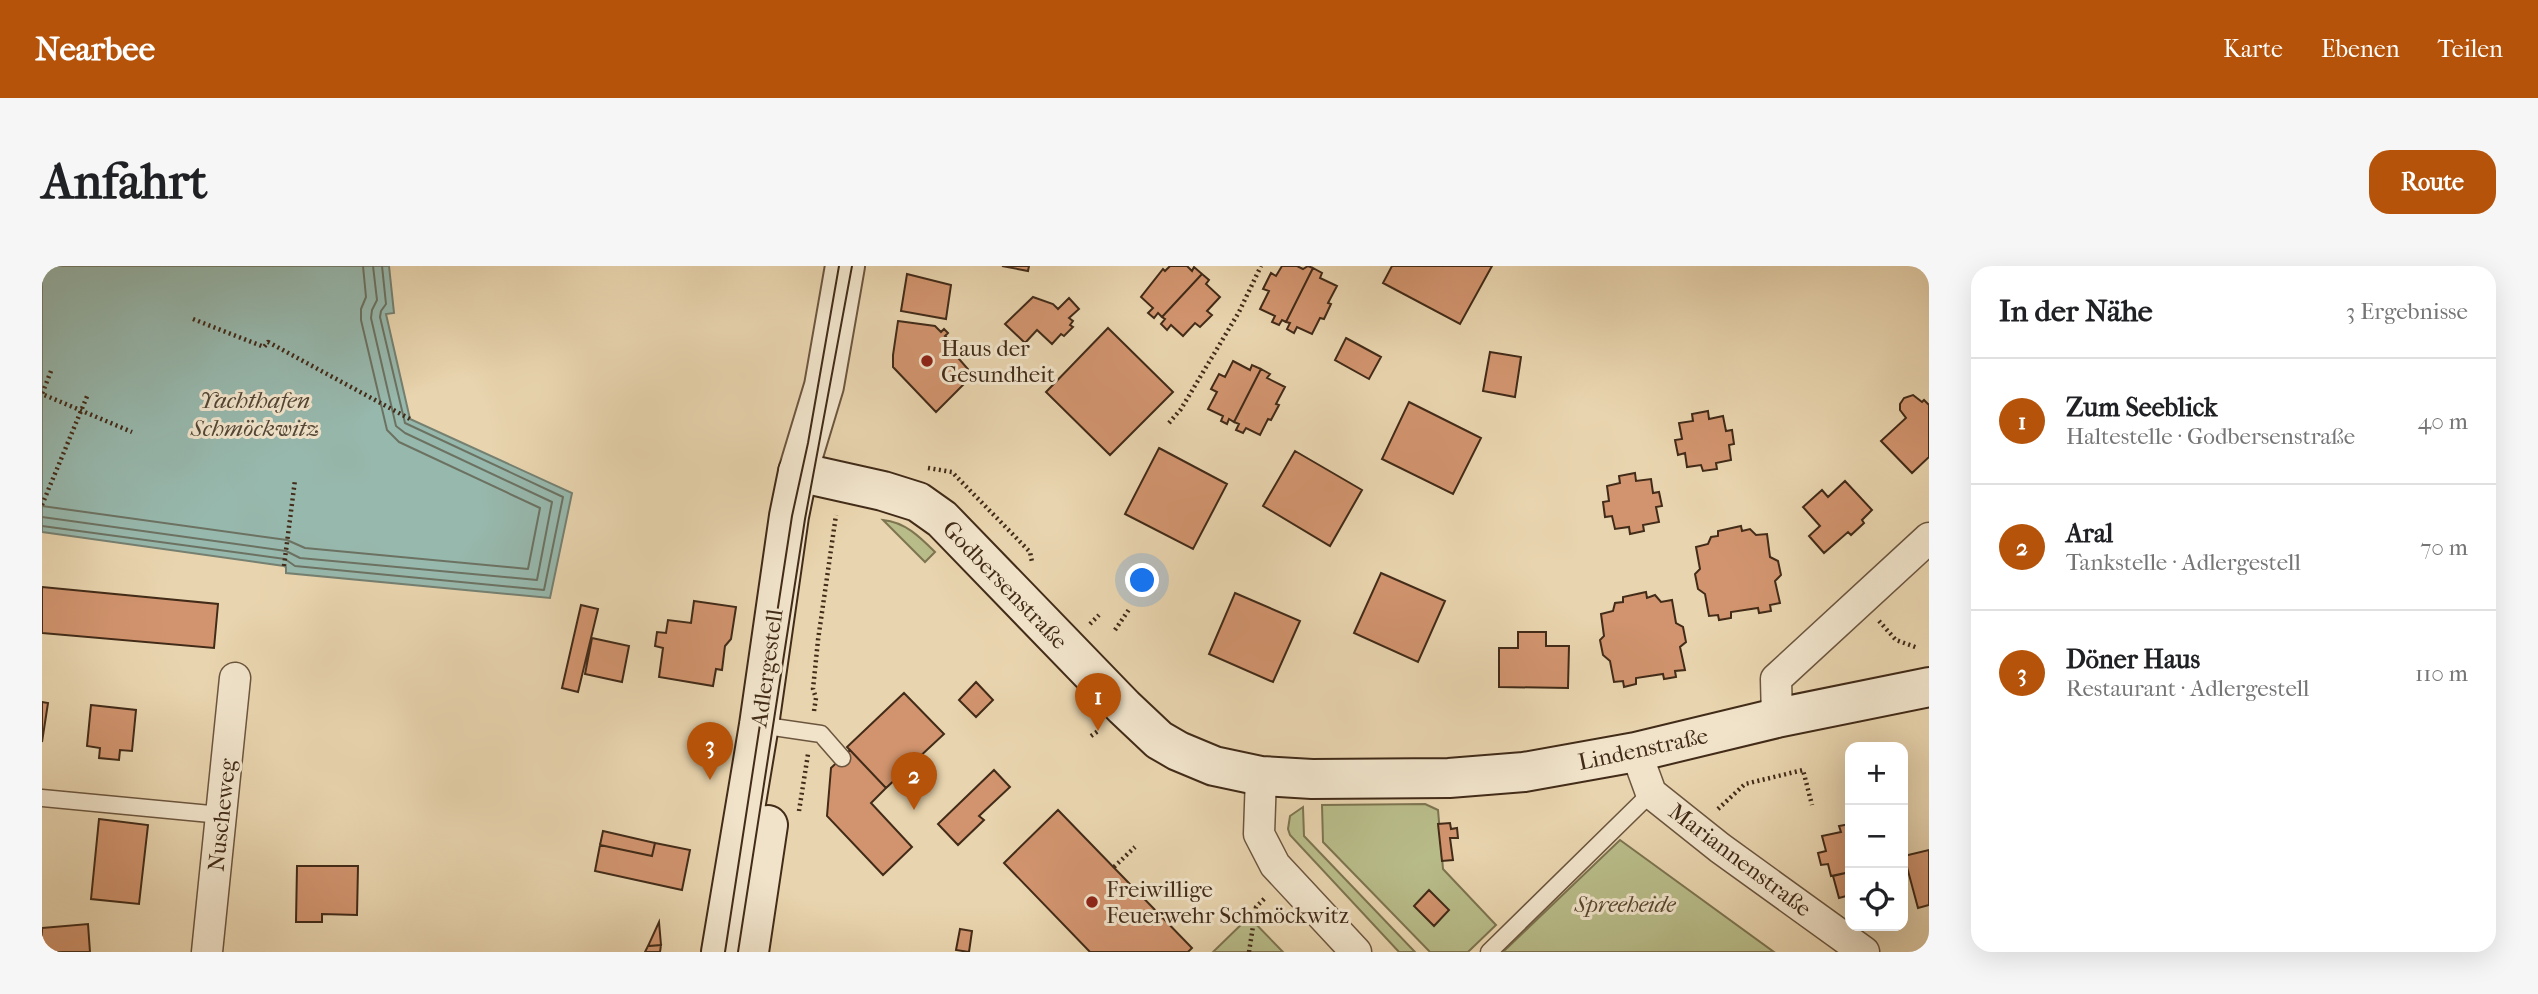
<!DOCTYPE html>
<html lang="de">
<meta charset="utf-8">
<style>
body{margin:0;font-family:"IM FELL French Canon",serif;background:#f6f6f6;color:#202124}
.controls{position:absolute;right:21px;bottom:21px;display:grid;overflow:hidden;border-radius:14px;box-shadow:0 7px 28px #0002}
.controls button{width:63px;height:63px;display:grid;place-items:center;padding:0;border:0;border-bottom:2px solid #e0e0e0;background:#fff;color:#202124;font:35px sans-serif}
.you{position:absolute;left:1101px;top:315px;width:24px;height:24px;margin:-18px;border:5px solid #fff;border-radius:50%;background:#1a73e8;box-shadow:0 0 0 10px #1a73e833}
.badge{display:grid;place-items:center;width:46px;height:46px;border-radius:50%;background:#b45309;color:#fff;font-size:23px;font-weight:700}
.pin{position:absolute;translate:-50% -58px;filter:drop-shadow(0 2px 4px #0008)}
.pin::after{content:'';position:absolute;top:37px;width:24px;height:21px;background:inherit;clip-path:polygon(0 0,100% 0,50% 100%)}
.list{margin:0;padding:0;list-style:none}
h2{display:flex;justify-content:space-between;align-items:center;height:91px;margin:0;padding:0 28px;font-size:30px}
h2 small{font-size:23px;font-weight:400;color:#757577}
.list li{display:grid;grid-template-columns:46px 1fr auto;gap:21px;align-items:center;box-sizing:border-box;height:126px;padding:0 28px;border-top:2px solid #e0e0e0}
.list b{display:block;font-size:26px;white-space:nowrap}
.list p{margin:0;font-size:23px;white-space:nowrap;color:#757577}
.list em{font-size:23px;font-style:normal;color:#757577}
.icon{flex:none;width:38px;height:38px;fill:none;stroke:currentColor;stroke-width:2;stroke-linecap:round;stroke-linejoin:round}
.map{position:relative;flex:none;width:1887px;height:686px;overflow:hidden;border-radius:21px}
header{display:flex;align-items:center;gap:42px;box-sizing:border-box;height:98px;padding:0 35px;background:#b45309;color:#fff}
header strong{font-size:33px}
nav{display:flex;gap:38px;margin-inline-start:auto;font-size:24px}
.intro{display:flex;align-items:center;justify-content:space-between;box-sizing:border-box;height:168px;padding:0 42px}
h1{margin:0;font-size:49px}
.button{padding:18px 32px;border-radius:21px;background:#b45309;color:#fff;font-size:24px;font-weight:700}
main{display:flex;gap:42px;padding:0 42px}
aside{flex:1;background:#fff;border-radius:21px;box-shadow:0 7px 28px #0002}
.map>svg:first-child{display:block}
.green{fill:#b8bc89;stroke:#7d7450;stroke-width:2}
.water{fill:#97b8ad;stroke:#758071;stroke-width:2}
.lines{fill:none;stroke-linecap:round;stroke-linejoin:round}
.shore{stroke:#6c7262;stroke-width:2}
.building{fill:#d1946e;stroke:#422b18;stroke-width:2}
.service-casing{stroke:#6c553e;stroke-width:19}
.minor-casing{stroke:#6c553e;stroke-width:33}
.tertiary-casing{stroke:#6c553e;stroke-width:42}
.secondary-casing{stroke:#422b18;stroke-width:42}
.path{stroke:#422b18;stroke-width:4.5;stroke-dasharray:2 3.5;stroke-linecap:butt}
.service{stroke:#f0e3ca;stroke-width:16}
.minor{stroke:#f0e3ca;stroke-width:30}
.tertiary{stroke:#f0e3ca;stroke-width:38}
.secondary{stroke:#f0e3ca;stroke-width:38}
.tram{stroke:#422b18;stroke-width:2}
.poi-dot{fill:#8f2418;stroke:#f0e3ca;stroke-width:2.5}
.labels{text-anchor:middle;dominant-baseline:central;stroke-width:6;stroke-linejoin:round;paint-order:stroke}
.poi-label{font-size:23px;fill:#422b18;stroke:#f0e3ca;text-anchor:start}
.street-label{font-size:23px;fill:#422b18;stroke:#f0e3ca}
.park-label{font-size:23px;font-style:italic;fill:#5a482f;stroke:#f0e3ca}
.water-label{font-size:24px;font-style:italic;fill:#534736;stroke:#f0e3ca}
</style>
<header>
<strong>Nearbee</strong>
<nav><a>Karte</a><a>Ebenen</a><a>Teilen</a></nav>
</header>
<div class="intro"><h1>Anfahrt</h1><a class="button">Route</a></div>
<main>
<div class="map">
<svg width="1887" height="686" viewBox="0 0 1887 686">
<rect width="100%" height="100%" fill="#e8d4ae"/>
<filter id="stains"><feTurbulence type="fractalNoise" baseFrequency=".00286" numOctaves="4"/><feColorMatrix values="0 0 0 0 .2 0 0 0 0 .09 0 0 0 0 .02 0 0 0 .5 -.17"/></filter>
<radialGradient id="worn" r=".72"><stop offset=".6" stop-color="#630" stop-opacity="0"/><stop offset="1" stop-color="#630" stop-opacity=".3"/></radialGradient>
<!-- green -->
<path class="green" d="M841,254C863,256 878,271 893,286L883,296Z
M1383,538L1396,544L1401,603L1454,659L1426,686H1388L1281,576L1280,539Z
M1261,541L1262,570L1373,686H1357L1248,569L1246,563L1248,550Z
M1578,574L1732,686H1461Z
M1207,651L1241,686H1171Z"/>
<!-- water -->
<path class="water" d="M0,0H347L352,47L344,48L368,153L530,227L508,332L244,307V301L242,300L0,266Z"/>
<g class="lines">
<!-- shore -->
<path class="shore" d="M0,240L245,274L263,282L486,303L498,242L357,176L345,164L319,54V43L324,31L321,0
M0,251L244,285L258,292L495,314L510,236L363,167L354,160L329,52L330,44L335,34L331,0
M0,260L243,293L253,300L502,324L521,231L363,157L338,51L339,45L344,38L340,0"/>
</g>
<!-- building -->
<path class="building" d="M960,0H987L986,5Z
M1128,0H1145L1150,5L1152,1L1160,8L1120,51L1116,47L1112,52L1106,47L1111,42L1099,31L1121,3L1123,5Z
M1240,0H1255L1261,3L1266,0L1271,2L1244,56L1240,54L1237,59L1230,56L1233,50L1218,43L1227,25L1221,23L1229,7L1234,10Z
M1350,0H1450L1418,58L1341,17Z
M1271,2L1280,7L1278,12L1295,20L1286,37L1289,38L1282,53L1278,52L1270,68L1255,61L1252,67L1245,63L1248,57L1244,56Z
M865,8L909,19L904,53L859,45Z
M1160,8L1167,14L1164,18L1178,31L1165,45L1170,49L1158,61L1153,57L1141,70L1129,59L1125,64L1119,58L1123,53L1120,51Z
M991,31L1011,38L1016,43L1027,32L1037,43L1027,52L1031,55L1028,59L1031,61L1022,70L1019,68L1010,78L995,64L983,77L963,58Z
M856,55L893,60L899,66L902,63L906,67L903,70L915,82L911,86L931,109L894,146L851,101V89Z
M1066,62L1131,126L1068,189L1004,126Z
M1304,72L1339,91L1327,113L1293,94Z
M1448,86L1479,91L1473,131L1441,125Z
M1191,95L1208,104L1210,99L1219,103L1192,156L1187,153L1185,158L1179,155L1181,150L1166,143L1175,126L1169,123L1177,108L1183,111Z
M1219,103L1228,108L1225,112L1243,121L1234,138L1237,139L1229,154L1226,153L1218,169L1204,162L1201,167L1194,164L1197,158L1192,156Z
M1871,129L1880,136L1882,134L1887,139V191L1870,207L1839,175L1864,152L1858,144V138L1862,132Z
M1367,136L1439,172L1411,228L1340,193Z
M1666,145L1667,153L1681,150L1684,165L1690,164L1692,178L1687,179L1689,194L1674,197L1675,203L1661,205L1659,199L1645,201L1643,187L1636,189L1633,174L1640,173L1637,157L1651,155L1650,148Z
M1117,182L1185,218L1151,283L1083,248Z
M1253,185L1320,224L1288,280L1221,240Z
M1593,207L1594,215L1609,213L1611,227L1617,226L1620,240L1614,241L1617,256L1601,259L1602,265L1588,268L1587,261L1573,263L1570,250L1563,251L1561,236L1567,235L1565,220L1578,217L1577,210Z
M1803,215L1830,244L1820,254L1822,257L1809,269L1806,266L1782,287L1767,270L1778,260L1761,241L1780,224L1786,231Z
M1699,260L1700,265L1708,263L1714,269L1725,268L1728,291L1736,295L1739,309L1733,315L1738,337L1728,339L1729,345L1717,347L1716,342L1689,346V352L1677,354L1676,349L1667,350L1663,328L1656,323L1653,308L1658,303L1654,281L1666,278L1669,271L1676,270V265Z
M1339,307L1403,335L1376,396L1312,367Z
M0,321L176,338L172,382L0,367Z
M1604,326L1605,332L1613,329L1619,336L1630,334L1634,357L1641,361L1644,376L1638,381L1643,404L1633,405L1634,411L1622,413L1621,408L1594,412V418L1582,421L1581,415L1572,416L1568,395L1561,389L1558,374L1562,370L1559,348L1571,345L1573,337L1581,336V331Z
M1193,327L1258,355L1231,416L1167,388Z
M652,335L694,341L689,373L683,380L680,404L674,403L671,420L617,411L621,382L613,380L615,366L624,367L626,354L649,357Z
M539,339L556,343L536,426L520,422Z
M1476,366H1504V380H1527L1526,422L1457,421V382H1476Z
M550,372L587,380L580,416L543,408Z
M934,416L951,434L934,451L917,434Z
M862,427L902,468L844,522L805,481Z
M0,436L6,437L0,476Z
M49,439L94,444L90,485L78,484L77,494L57,492L58,482L45,480Z
M808,484L844,522L829,537L870,581L841,609L785,550L789,502Z
M952,504L968,521L937,550L942,554L916,579L896,558Z
M1016,544L1150,682L1146,686H1048L962,597Z
M57,553L106,559L97,638L49,633Z
M1408,557L1409,563L1415,562L1416,572H1408L1411,594L1400,595L1396,558Z
M1808,558V606L1789,610L1786,598L1779,599L1776,587L1784,585L1780,570L1799,566L1797,560Z
M561,565L613,577L610,590L558,579Z
M613,577L648,584L640,624L553,605L558,579L610,590Z
M1887,584V639L1876,642L1862,590Z
M255,600H316L315,649L280,648V656H254Z
M1808,606V629L1797,632L1791,610Z
M1387,624L1407,644L1392,660L1372,640Z
M617,656L619,679L606,680Z
M46,658L48,686H0V662Z
M918,663L930,665L927,686L914,684Z
M619,679L618,686H603L606,680Z"/>
<g class="lines">
<defs>
<path id="service" d="M717,459L779,468L800,492
M0,532L179,549
M1447,686L1609,527"/>
<path id="minor" d="M1735,452L1734,413L1887,272
M1594,486L1609,527L1678,582L1822,686
M1219,510L1217,568L1233,599L1314,686
M165,686L193,412"/>
<path id="tertiary" d="M756,206L782,120L803,0"/>
<path id="secondary" d="M679,686L717,459L747,250L756,206L841,225L876,236L900,253L1082,441L1117,474L1136,485L1172,500L1219,510L1270,513L1407,512L1482,506L1594,486L1735,452L1887,421
M707,686L726,559"/>
</defs>
<!-- service casing -->
<use href="#service" class="service-casing"/>
<!-- minor casing -->
<use href="#minor" class="minor-casing"/>
<!-- tertiary casing -->
<use href="#tertiary" class="tertiary-casing"/>
<!-- secondary casing -->
<use href="#secondary" class="secondary-casing"/>
<!-- path -->
<path class="path" d="M151,53L222,81L226,76L368,153
M9,105L0,128L90,166
M1127,157L1139,143L1197,46L1219,0
M886,202L910,206L988,286L990,296
M0,239L46,128
M242,300L253,214
M1837,355L1854,374L1876,382
M1048,358L1057,349
M1073,364L1088,342
M772,445L774,432L771,423L776,374L794,249
M1049,470L1056,465
M1676,543L1703,518L1761,504L1770,539
M757,545L766,488
M1072,601L1093,581
M1207,686L1214,641L1223,632"/>
<!-- service -->
<use href="#service" class="service"/>
<!-- minor -->
<use href="#minor" class="minor"/>
<!-- tertiary -->
<use href="#tertiary" class="tertiary"/>
<!-- secondary -->
<use href="#secondary" class="secondary"/>
<!-- tram -->
<path class="tram" d="M683,686L750,250L766,177L797,0
M696,686L763,253L810,0"/>
</g>
<!-- markers -->
<g class="poi-dot">
<circle cx="885" cy="95" r="7"/>
<circle cx="1050" cy="636" r="7"/>
</g>
<g class="labels">
<!-- poi labels -->
<g class="poi-label">
<text x="899" y="82">Haus der<tspan x="899" dy="26">Gesundheit</tspan></text>
<text x="1064" y="623">Freiwillige<tspan x="1064" dy="26">Feuerwehr Schmöckwitz</tspan></text>
</g>
<!-- street labels -->
<g class="street-label">
<text transform="translate(963 319) rotate(46)">Godbersenstraße</text>
<text transform="translate(725 402) rotate(-82)">Adlergestell</text>
<text transform="translate(1601 483) rotate(-12)">Lindenstraße</text>
<text transform="translate(180 549) rotate(-84)">Nuscheweg</text>
<text transform="translate(1698 594) rotate(37)">Mariannenstraße</text>
</g>
<!-- park labels -->
<g class="park-label">
<text x="1583" y="638">Spreeheide</text>
</g>
<!-- water labels -->
<g class="water-label">
<text x="213" y="134">Yachthafen<tspan x="213" dy="28">Schmöckwitz</tspan></text>
</g>
</g>
<rect width="100%" height="100%" filter="url(#stains)"/>
<rect width="100%" height="100%" fill="url(#worn)"/>
</svg>
<div class="controls">
<button>+</button>
<button>−</button>
<button><svg class="icon" aria-label="locate" viewBox="0 0 24 24"><circle cx="12" cy="12" r="6"/><path d="M12 2v4M12 18v4M2 12h4M18 12h4"/></svg></button>
</div>
<div class="you"></div>
<div class="pin badge" style="left:1056px;top:465px">1</div>
<div class="pin badge" style="left:872px;top:544px">2</div>
<div class="pin badge" style="left:668px;top:514px">3</div>
</div>
<aside>
<h2>In der Nähe<small>3 Ergebnisse</small></h2>
<ul class="list">
<li><span class="badge">1</span><div><b>Zum Seeblick</b><p>Haltestelle · Godbersenstraße</p></div><em>40 m</em></li>
<li><span class="badge">2</span><div><b>Aral</b><p>Tankstelle · Adlergestell</p></div><em>70 m</em></li>
<li><span class="badge">3</span><div><b>Döner Haus</b><p>Restaurant · Adlergestell</p></div><em>110 m</em></li>
</ul>
</aside>
</main>
